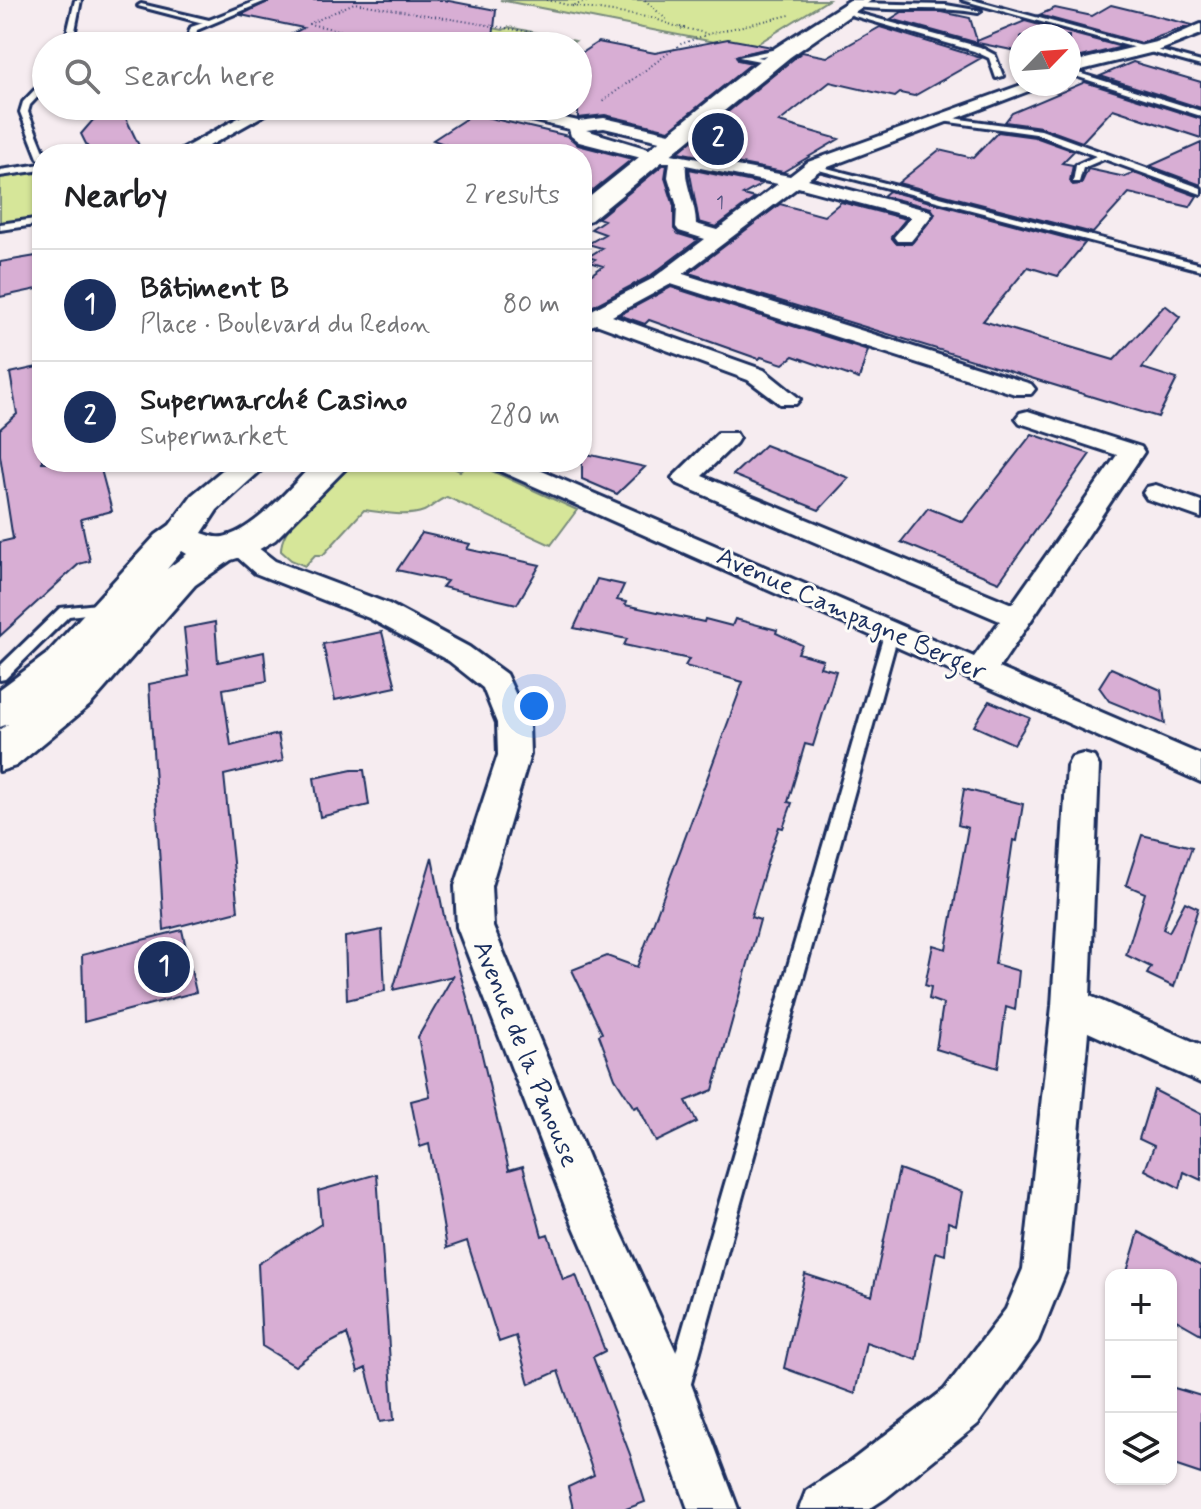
<!DOCTYPE html>
<meta charset="utf-8">
<style>
body{margin:0;font-family:Mynerve,sans-serif;background:#f2f2f2;color:#202124}
.controls{position:absolute;right:24px;bottom:24px;display:grid;overflow:hidden;border-radius:16px;box-shadow:0 2px 6px #0004}
.controls button{width:72px;height:72px;display:grid;place-items:center;padding:0;border:0;border-bottom:2px solid #e0e0e0;background:#fff;color:#202124;font:40px sans-serif}
.compass{position:absolute;left:1009px;top:24px;width:72px;height:72px;border-radius:50%;background:#fff;box-shadow:0 2px 6px #0004;rotate:65deg}
.you{position:absolute;left:534px;top:706px;width:28px;height:28px;margin:-20px;border:6px solid #fff;border-radius:50%;background:#1a73e8;box-shadow:0 0 0 12px #1a73e833}
.badge{display:grid;place-items:center;width:52px;height:52px;border-radius:50%;background:#1b2f5e;color:#fff;font-size:26px;font-weight:700}
.pin{position:absolute;translate:-50% -50%;border:4px solid #fff;box-shadow:0 2px 8px #0006}
.list{margin:0;padding:0;list-style:none}
h2{display:flex;justify-content:space-between;align-items:center;height:104px;margin:0;padding:0 32px;font-size:34px}
h2 small{font-size:26px;font-weight:400;color:#757577}
.list li{display:grid;grid-template-columns:52px 1fr auto;gap:24px;align-items:center;box-sizing:border-box;height:112px;padding:0 32px;border-top:2px solid #e0e0e0}
.list b{display:block;font-size:30px;white-space:nowrap}
.list p{margin:0;font-size:26px;white-space:nowrap;color:#757577}
.list em{font-size:26px;font-style:normal;color:#757577}
.icon{flex:none;width:44px;height:44px;fill:none;stroke:currentColor;stroke-width:2;stroke-linecap:round;stroke-linejoin:round}
.map{position:relative;flex:none;width:1201px;height:1509px;overflow:hidden}
.search{position:absolute;background:#fff;box-shadow:0 2px 6px #0004;left:32px;top:32px;width:560px;height:88px;display:flex;align-items:center;gap:20px;box-sizing:border-box;padding:0 28px;border-radius:44px;color:#757577;font-size:30px}
.panel{position:absolute;background:#fff;box-shadow:0 2px 6px #0004;left:32px;top:144px;width:560px;height:328px;border-radius:32px}
.map>svg:first-child{display:block}
.green{fill:#d6e699;stroke:#788a7c;stroke-width:2}
.building{fill:#d8aed4;stroke:#1b2f5e;stroke-width:2}
.lines{fill:none;stroke-linecap:round;stroke-linejoin:round}
.lane-casing{stroke:#1b2f5e;stroke-width:6}
.street-casing{stroke:#1b2f5e;stroke-width:6}
.secondary-casing{stroke:#1b2f5e;stroke-width:6}
.path{stroke:#1b2f5e;stroke-width:2;stroke-dasharray:1 3;stroke-linecap:butt}
.lane{fill:#fdfcf7;fill-rule:evenodd}
.street{fill:#fdfcf7;fill-rule:evenodd}
.secondary{fill:#fdfcf7;fill-rule:evenodd}
.labels{text-anchor:middle;dominant-baseline:central;stroke-width:6;stroke-linejoin:round;paint-order:stroke}
.far-number-label{font-size:18px;fill:#4a4f7c}
.street-label{font-size:26px;fill:#1b2f5e;stroke:#fdfcf7}
</style>
<div class="map">
<svg width="1201" height="1509" viewBox="0 0 1201 1509">
<rect width="100%" height="100%" fill="#f6ecf0"/>
<filter id="ink" filterUnits="userSpaceOnUse"><feTurbulence type="fractalNoise" baseFrequency=".0125" numOctaves="2"/><feDisplacementMap in="SourceGraphic" scale="16" xChannelSelector="R" yChannelSelector="G"/><feConvolveMatrix kernelMatrix="1 2 1 2 8 2 1 2 1" color-interpolation-filters="sRGB"/></filter>
<g filter="url(#ink)">
<!-- green -->
<path class="green" d="M500,0H828L757,44L714,42Z
M382,6L503,30L509,27L575,41L567,46H415Z
M20,172L42,174V219L0,225V175Z
M356,462H441L460,471L472,462L577,510L551,545L447,497C437,500 433,507 424,511C405,518 383,512 364,510L323,555H315L305,566L291,560L281,551C280,521 334,482 356,462Z"/>
<!-- building -->
<path class="building" d="M271,0H444L496,10L492,46H270L303,28L241,15Z
M1111,5L1148,14L1192,25L1141,43L1039,15L1055,8L1092,16Z
M902,12H942L970,18L977,41L1025,21L1122,47L1069,60V36H1021V52L978,43L891,19Z
M880,27L981,58L914,96L900,93L895,97L830,82L779,122L839,139L783,172L678,152L802,52L827,57Z
M728,39L772,47L736,56L738,60L752,63L669,130L605,115L578,118V55L598,42L655,53Z
M1133,62L1201,82V108L1100,76Z
M1085,82L1201,119V138L1113,109L1082,142L1041,127L1005,122L1012,113Z
M121,108L143,154H91L81,134L93,120Z
M473,114L568,136L578,145L632,159L582,199V154H471L433,140Z
M998,132L1035,137L1074,151L1062,163L1073,165L1070,181L1073,185L1081,184L1088,169L1125,177L1134,173L1197,196L1190,207L1129,193L1093,233L898,183L939,150L973,158Z
M1201,143V185L1150,166Z
M663,165H667L665,178L674,206V229L678,234L698,240L650,276L582,312V281L603,266L590,262L595,259L588,257L602,248L588,244L605,234L591,229L604,220L598,218Z
M689,169L762,184L743,195L755,198L716,227L699,222Z
M889,191L1085,243L1058,276L1028,267L983,321L1114,360L1165,305L1180,317L1142,368L1177,379L1158,417L689,273L780,204L824,216L841,202L906,219L891,237L897,244H911L935,214L931,208L883,196Z
M42,255V288L0,297V262Z
M671,287L868,350L859,379L793,356L783,364L761,357L759,359L649,320L645,324L619,315Z
M42,366V462H99L112,511L81,519L90,561L79,564L0,636V542L13,539L0,455V429L17,414L10,373Z
M1032,434L1090,454L999,582L901,542L928,508L963,522Z
M765,445L849,478L819,510L733,475Z
M582,453L645,467L617,494L582,479Z
M422,533L470,544L467,549L540,565L517,604L442,587L447,581L397,570Z
M597,579L624,585L617,600L626,602L625,605L704,622L705,619L732,626L735,619L777,630L776,633L802,645L798,653L823,660L820,667L836,671L813,746L805,744L788,802L792,803L783,828L779,827L770,853L751,917L760,920L713,1090L686,1101L697,1122L656,1142L638,1106L634,1108L615,1078L599,1035L602,1033L572,970L607,956L637,967L743,682L685,666L689,659L624,645L627,639L574,628Z
M215,622L218,662L264,652L267,681L223,689L231,746L278,734L283,761L224,775L238,911L164,930L149,684L189,676L184,628Z
M382,632L396,687L335,700L323,644Z
M1111,668L1161,690L1165,724L1109,701L1099,687Z
M989,701L1030,718L1014,744L974,726Z
M352,770H364L369,805L320,817L314,778Z
M964,789L1023,804L1017,841L1013,840L995,964L1019,971L1015,1010L1006,1007L998,1068L936,1049L943,1004L929,999L931,987L925,985L933,945L946,949L968,828L958,825Z
M1142,835L1192,847L1163,929L1169,932L1185,902L1198,908L1174,987L1147,974L1151,967L1126,955L1145,893L1126,885Z
M432,857L445,921L475,1025L509,1170L523,1166L542,1236L548,1234L563,1280L576,1275L605,1351L593,1357L631,1457L645,1502L626,1509H573L568,1487L594,1475L558,1371L529,1384L516,1336L499,1342L467,1241L447,1248L429,1144L420,1147L411,1101L430,1096L418,1037L453,976L393,990Z
M182,930L196,992L84,1022L82,955Z
M382,930L385,991L347,1000L345,937Z
M1154,1090L1201,1114V1180L1184,1172L1180,1188L1145,1170L1154,1146L1139,1139Z
M899,1169L962,1192L956,1225L948,1222L945,1255L936,1252L917,1360L866,1342L855,1394L784,1368L805,1274L872,1296Z
M377,1174L394,1420L380,1422L366,1368L358,1372L347,1334L315,1351L295,1366L262,1346L258,1264L321,1224L318,1191Z
M1139,1232L1201,1266V1334L1171,1317V1275H1126Z
M1171,1387L1201,1396V1474L1171,1464Z"/>
<g class="lines">
<defs>
<path id="lane" d="M75,0H81L72,46H64Z
M259,0H268L197,30L196,35L206,41L202,43L188,36L191,27L203,23L138,6L141,4L209,20Z
M962,0H973L1201,62V66Z
M852,3L946,5L981,11L978,13C935,5 892,13 850,6Z
M853,12L980,47L995,55L1003,76L996,78L989,58L974,51L851,15Z
M786,47L789,51L756,57L773,59L770,63L739,57Z
M1069,70L1201,111V116L1069,74Z
M43,81H46V88L30,105L28,112L45,154H42V161L38,158L20,112L23,102Z
M945,117L1041,130L1201,188V194L1104,159L1083,168L1079,182H1073L1076,165L1096,156L1036,134L942,121Z
M42,164V170L0,176V170Z
M811,164L1201,264V270L811,168Z
M42,218V224L0,230V224Z
M107,603L112,605L114,608L112,611L69,616L5,679L0,680V666L60,608Z
M892,626L899,631L690,1387L686,1395L678,1399L670,1395L666,1387L885,631Z"/>
<path id="street" d="M1201,24V34L1158,51L1069,73V63L1164,40Z
M202,37L227,43L229,46L197,44V38Z
M1024,84H1047L820,170L808,179L930,211L932,215L911,241H897L894,237L911,217L798,187L683,274L1031,384L1035,389L1031,394H1015L671,284L612,316L764,370L800,399L796,404H780L748,380L596,324L582,329V315L652,279L705,239L679,231L676,227L677,206L668,177L670,162H657L579,142L571,136L569,129L484,109L482,106H511L578,121L604,118L683,136L685,140L677,145L604,128L586,130L655,151L790,176L808,162ZM686,165L778,184L717,230L696,224C696,203 684,185 686,165Z
M260,106H280L195,154H173Z
M1028,411L1141,447L1144,452L999,668L1201,755V782L491,467L488,462H521L974,657L1000,621L676,483L672,478L718,433H736L739,438L736,443L702,476L1012,604L1117,455L1020,423L1016,418L1020,413Z
M1156,485L1201,501V518L1147,499L1143,493L1147,487Z
M238,537L248,540L275,561L389,604L469,647L506,674L529,723L530,755L491,886L493,927L602,1191L691,1384L738,1509H688L651,1405L565,1206L457,927L455,886L498,755L497,723L483,688L449,661L369,618L255,573L225,546L228,540Z
M1083,754L1094,757L1099,766L1090,996L1201,1045V1083L1088,1032L1067,1269L1038,1341L978,1424L886,1498L869,1509H799L806,1491L850,1462L944,1390L1006,1309L1023,1269L1052,1006L1067,766L1072,757Z"/>
<path id="secondary" d="M850,0H872L790,57L591,220L582,223V203L775,48Z
M232,462H270L217,510L202,533C211,536 218,539 227,536C258,527 293,484 315,462H352L275,540L251,554L231,560L195,585L91,704L16,766L0,771V730L8,724L0,727V689L47,654L156,535L170,525L192,495ZM182,551L187,554L167,569Z"/>
</defs>
<!-- lane casing -->
<use href="#lane" class="lane-casing"/>
<!-- street casing -->
<use href="#street" class="street-casing"/>
<!-- secondary casing -->
<use href="#secondary" class="secondary-casing"/>
<!-- path -->
<path class="path" d="M547,0L572,6L593,0
M645,0L668,21
M572,6L653,18L683,29
M680,27L705,33
M415,46L309,24L354,3L560,37L545,46
M603,101L681,44L708,34L790,15"/>
<!-- lane -->
<use href="#lane" class="lane"/>
<!-- street -->
<use href="#street" class="street"/>
<!-- secondary -->
<use href="#secondary" class="secondary"/>
</g>
</g>
<g class="labels">
<!-- far-number labels -->
<g class="far-number-label">
<text x="720" y="203">1</text>
</g>
<!-- street labels -->
<g class="street-label">
<text transform="translate(851 615) rotate(24)">Avenue Campagne Berger</text>
<text transform="translate(525 1054) rotate(68)">Avenue de la Panouse</text>
</g>
</g>
</svg>
<div class="controls">
<button>+</button>
<button>−</button>
<button><svg class="icon" aria-label="layers" viewBox="0 0 24 24"><path d="M12 4l9 5-9 5-9-5zM3 14l9 5 9-5"/></svg></button>
</div>
<svg class="compass" viewBox="-18 -18 36 36"><path d="M0-13l5 13h-10z" fill="#e53935"/><path d="M0 13l5-13h-10z" fill="#757577"/></svg>
<div class="you"></div>
<div class="pin badge" style="left:164px;top:967px">1</div>
<div class="pin badge" style="left:718px;top:139px">2</div>
<div class="search"><svg class="icon" aria-label="search" viewBox="0 0 24 24"><circle cx="10" cy="10" r="6"/><path d="M15 15l6 6"/></svg>Search here</div>
<section class="panel">
<h2>Nearby<small>2 results</small></h2>
<ul class="list">
<li><span class="badge">1</span><div><b>Bâtiment B</b><p>Place · Boulevard du Redon</p></div><em>80 m</em></li>
<li><span class="badge">2</span><div><b>Supermarché Casino</b><p>Supermarket</p></div><em>280 m</em></li>
</ul>
</section>
</div>
